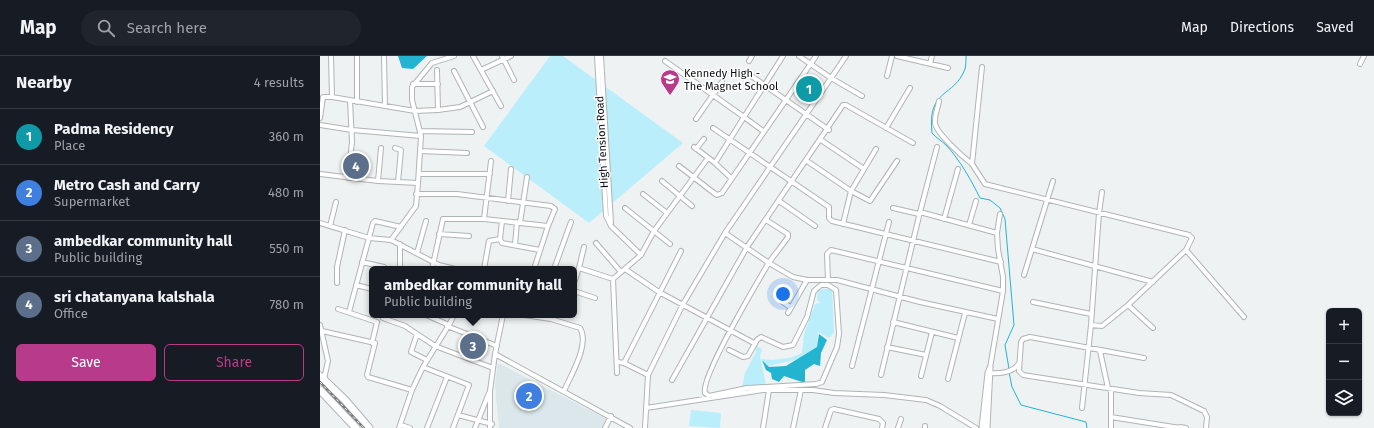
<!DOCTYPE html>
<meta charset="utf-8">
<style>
body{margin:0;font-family:"Fira Sans",sans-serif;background:#20242c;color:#f1f3f6}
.controls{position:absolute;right:12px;bottom:12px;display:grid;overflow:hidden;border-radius:6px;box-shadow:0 1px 3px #0004}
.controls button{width:36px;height:36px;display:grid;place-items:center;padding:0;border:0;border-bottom:1px solid #363941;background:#171b24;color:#f1f3f6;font:20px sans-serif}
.you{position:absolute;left:463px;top:238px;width:14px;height:14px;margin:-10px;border:3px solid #fff;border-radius:50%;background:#1a73e8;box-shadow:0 0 0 6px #1a73e833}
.badge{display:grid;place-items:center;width:26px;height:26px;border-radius:50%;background:#b83b8b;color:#fff;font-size:13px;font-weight:700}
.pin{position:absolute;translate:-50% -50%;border:2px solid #fff;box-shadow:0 1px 4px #0006}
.popup{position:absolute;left:49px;top:210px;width:208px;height:52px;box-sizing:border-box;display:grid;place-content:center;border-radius:6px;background:#171b24;filter:drop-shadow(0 1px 3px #0005);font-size:13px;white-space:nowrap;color:#9ea1a6}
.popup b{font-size:15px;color:#f1f3f6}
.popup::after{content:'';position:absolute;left:50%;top:100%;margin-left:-8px;border:8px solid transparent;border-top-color:#171b24}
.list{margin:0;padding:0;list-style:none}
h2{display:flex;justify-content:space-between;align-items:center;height:52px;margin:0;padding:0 16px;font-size:17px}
h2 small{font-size:13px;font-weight:400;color:#9ea1a6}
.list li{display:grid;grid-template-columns:26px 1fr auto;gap:12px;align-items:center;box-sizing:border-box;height:56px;padding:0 16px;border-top:1px solid #363941}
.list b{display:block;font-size:15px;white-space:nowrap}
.list p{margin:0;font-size:13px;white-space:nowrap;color:#9ea1a6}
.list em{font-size:13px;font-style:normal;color:#9ea1a6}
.actions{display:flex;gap:8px;padding:12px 16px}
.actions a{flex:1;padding:9px 0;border:1px solid #b83b8b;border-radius:6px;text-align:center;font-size:14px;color:#b83b8b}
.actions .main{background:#b83b8b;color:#fff}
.icon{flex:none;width:22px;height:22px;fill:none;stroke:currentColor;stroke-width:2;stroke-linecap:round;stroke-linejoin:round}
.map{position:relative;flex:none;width:1054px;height:372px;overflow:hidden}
header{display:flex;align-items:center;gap:24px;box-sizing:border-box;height:56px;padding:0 20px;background:#171b24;border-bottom:1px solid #363941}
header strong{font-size:19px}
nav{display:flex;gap:22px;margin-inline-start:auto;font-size:14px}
.search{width:280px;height:36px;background:#20242c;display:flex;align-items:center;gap:10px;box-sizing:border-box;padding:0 14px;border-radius:22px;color:#9ea1a6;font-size:15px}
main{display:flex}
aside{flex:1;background:#171b24}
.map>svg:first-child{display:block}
.built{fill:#dbe7eb}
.green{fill:#bbeefb}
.water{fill:#22b4d1}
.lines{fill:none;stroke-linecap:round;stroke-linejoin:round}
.stream{stroke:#22b4d1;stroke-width:1}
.minor-casing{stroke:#b0b4b5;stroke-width:6}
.tertiary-casing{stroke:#b0b4b5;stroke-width:7}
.trunk-casing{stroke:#b0b4b5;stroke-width:9}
.minor{stroke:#fff;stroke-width:4}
.tertiary{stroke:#fff;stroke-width:5}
.trunk{stroke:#fff;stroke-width:7}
.rail-casing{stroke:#757778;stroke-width:2.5}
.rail{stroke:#fff;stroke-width:1;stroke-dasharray:3;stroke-linecap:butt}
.labels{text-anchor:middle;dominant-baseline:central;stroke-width:3;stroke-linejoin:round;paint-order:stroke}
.poi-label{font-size:11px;fill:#0c0d0e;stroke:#fff;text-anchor:start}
.street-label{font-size:11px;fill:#0c0d0e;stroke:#fff}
</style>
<header>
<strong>Map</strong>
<div class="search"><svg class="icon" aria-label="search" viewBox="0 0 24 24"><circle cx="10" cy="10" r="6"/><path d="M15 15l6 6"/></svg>Search here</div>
<nav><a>Map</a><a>Directions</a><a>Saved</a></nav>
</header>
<main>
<aside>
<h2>Nearby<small>4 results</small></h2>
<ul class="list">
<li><span class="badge" style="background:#0f9aa8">1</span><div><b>Padma Residency</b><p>Place</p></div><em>360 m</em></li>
<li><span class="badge" style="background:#3f7fe0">2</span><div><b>Metro Cash and Carry</b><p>Supermarket</p></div><em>480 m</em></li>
<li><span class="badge" style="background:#5c6f8a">3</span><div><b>ambedkar community hall</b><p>Public building</p></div><em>550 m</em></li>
<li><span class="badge" style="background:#5c6f8a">4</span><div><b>sri chatanyana kalshala</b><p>Office</p></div><em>780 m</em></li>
</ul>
<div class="actions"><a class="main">Save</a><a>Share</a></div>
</aside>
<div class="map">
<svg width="1054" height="372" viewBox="0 0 1054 372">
<rect width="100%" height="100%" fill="#eef2f3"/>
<!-- built -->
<path class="built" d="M178,307L287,363L282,372H179L175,330Z"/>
<!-- green -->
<path class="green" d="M230,0H243L363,87L269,167L164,90Z
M512,232L514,277L509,282L500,277H498L497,291L475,304L449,310L441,303L451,304L470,302L482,297L484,278L495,248L500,247L497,243L498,234Z
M435,289L442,293L440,300L446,329L422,331L425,317L436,296Z
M371,354L401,357L400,372L369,370Z"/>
<!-- water -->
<path class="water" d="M78,0H107L93,13L82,12Z
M499,278L507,284L501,297L500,310L494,308L485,314V327L464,320L459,326L452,323L451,317L446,314L442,304L449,311L466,310L497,291Z"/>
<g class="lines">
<!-- stream -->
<path class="stream" d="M646,0C646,4 646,9 645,13C634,42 607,32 612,77C616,82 622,85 626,89C640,104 651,124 660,142L670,144L680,152L685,163L694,269L685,289L689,313
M689,316L692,331L701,349L766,366L767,372"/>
<defs>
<path id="minor" d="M11,0L12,41L95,55L118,54L117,14
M64,0L65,50
M153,0L181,50
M182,0L194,24
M277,0L286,160L291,170L321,199
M281,0L291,167
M479,0L511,22L542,40
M577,0L628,12
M345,5L424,61L395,107L374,91
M429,5L432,0
M610,8L612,0
M1040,8L1044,0
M662,11L652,108L665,128L869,179L872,182L866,194L808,249L782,270L771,269
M161,14L191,0
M134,15L163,71
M430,19L509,74
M567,20L572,0
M93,28H118
M619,45C618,52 614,60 615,67C616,77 643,101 652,108
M37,46V0
M118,54L140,51L173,35
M0,62L3,41H12
M376,63L402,26
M0,69L32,74L101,80
M393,72L509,151V162L512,165L681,206
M566,72L590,32
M100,75L152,76
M443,75L424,61L463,0
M501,84L544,113
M75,92L81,94L78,126
M376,93L384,83
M100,95L147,97
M487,105L531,135L550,145L577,105
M395,107L411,122
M359,110L394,137L397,139L402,137L496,0
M0,118L58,125L98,127L96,150L71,184
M99,118H170
M28,122L32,86L30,44
M58,125L61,92
M342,125L372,150
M733,125L712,193L833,226
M98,127L101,80L92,44V31L112,7L134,0
M96,138H137L231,150L235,153L228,170L164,163H123L112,213
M323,138L347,157
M188,145L191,113
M459,145L495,170
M305,152L350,188
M573,152L599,158
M600,156L617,91
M164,163L171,105
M624,163L638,113
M182,165L180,183L182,187L220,194
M0,167L49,182L71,184L119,209L135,213
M200,167L207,121
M523,168L531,135L556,93
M649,169L656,145
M10,170L16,146
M405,177L449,207L473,221L487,224H517L600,246L678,263
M119,178L149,180
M276,187L301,216
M80,188V213
M195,189L197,166
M866,194L924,261
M97,197L106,165
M42,206L64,211
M259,212L264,191
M164,213L169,185L180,183
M214,213L228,170
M234,213L251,166
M305,213L339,236L432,286
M704,219L712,193
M508,224L507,198L511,194L683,235
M17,227V211L25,174
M254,227L259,212L293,223
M36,229L52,233
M254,235L275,242
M460,244L470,251
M713,246L771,258
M808,249L833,272
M18,253L57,266L52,287
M29,256L53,167L55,165L81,171
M468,257L487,224
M183,259L175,298L310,372
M204,259L231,263L260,272C270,288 251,319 244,335
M63,262L85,270L115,290L173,312
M573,266L638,282
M0,269L8,305L4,323
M129,269L134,259
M127,270L177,290
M2,275L55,287L47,319L48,321L92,334
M97,278L91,296L107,304
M567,291L606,299
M409,294L423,301L428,300L437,284L441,281L463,291L473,289L487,261L494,235L501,229H508L516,234L519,278L517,291L502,326L496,328L427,332L389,340L385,337C380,322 437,227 448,208C454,199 462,190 468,181V178L446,164
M780,295L788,332
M824,302L710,281L703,283L701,286L699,315L703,319L819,337L851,339L884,355L887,361L886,372
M298,306L304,307L328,319
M304,307L361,195
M532,310L569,166
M103,311L149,329L133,372
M670,312L683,235V221L678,193L677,177L680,158
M297,317L293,223L321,199L334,175L388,102
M668,317C678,318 694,317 699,307
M561,319L600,156L677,177
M601,320L612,276
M628,323L645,257
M352,324L427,191L523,49H526L593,87
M326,352L443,334H493L514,337L564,339L606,344L620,350L656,372
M762,352L771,269L779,157L782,136
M138,359L172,368
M791,361L860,372
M81,369L90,372
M860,371L866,372
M79,372L92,334L103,311L129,269L106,259
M107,372L127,321
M155,372L169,337
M170,372V335L175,298
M285,372L291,360
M325,372L328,319L363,248L405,177L526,0
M443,372L449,334
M473,372L481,334
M505,372L511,354L514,353L559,363L563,367L562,372
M578,372L581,363
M605,372V370
M791,372V333"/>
<path id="tertiary" d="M662,372L668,317L670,312
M667,372L670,312"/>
<path id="trunk" d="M0,320L25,344L49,372
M0,334L36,372"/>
</defs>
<!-- minor casing -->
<use href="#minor" class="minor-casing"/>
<!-- tertiary casing -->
<use href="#tertiary" class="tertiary-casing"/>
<!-- trunk casing -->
<use href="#trunk" class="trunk-casing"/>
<!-- minor -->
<use href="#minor" class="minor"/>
<!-- tertiary -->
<use href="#tertiary" class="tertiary"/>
<!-- trunk -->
<use href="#trunk" class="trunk"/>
<defs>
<path id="rail" d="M0,326L44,372"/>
</defs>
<!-- rail casing -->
<use href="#rail" class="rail-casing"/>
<!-- rail -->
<use href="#rail" class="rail"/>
</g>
<!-- icons -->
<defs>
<symbol id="school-pin" viewBox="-11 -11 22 30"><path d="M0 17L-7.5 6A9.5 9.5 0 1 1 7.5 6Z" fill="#b83b8b" stroke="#fff"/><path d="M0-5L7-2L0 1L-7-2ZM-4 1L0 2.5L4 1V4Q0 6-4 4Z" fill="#fff"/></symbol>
</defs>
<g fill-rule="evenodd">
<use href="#school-pin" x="339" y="12" width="22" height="30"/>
</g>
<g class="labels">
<!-- poi labels -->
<g class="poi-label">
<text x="364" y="17">Kennedy High -<tspan x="364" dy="13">The Magnet School</tspan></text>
</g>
<!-- street labels -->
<g class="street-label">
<text transform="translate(282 86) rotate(-93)">High Tension Road</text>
</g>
</g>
</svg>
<div class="controls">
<button>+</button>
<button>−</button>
<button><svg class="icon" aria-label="layers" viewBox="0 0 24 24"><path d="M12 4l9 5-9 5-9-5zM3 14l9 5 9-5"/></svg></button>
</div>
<div class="you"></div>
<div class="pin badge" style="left:489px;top:33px;background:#0f9aa8">1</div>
<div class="pin badge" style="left:209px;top:340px;background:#3f7fe0">2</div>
<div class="pin badge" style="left:153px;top:290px;background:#5c6f8a">3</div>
<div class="popup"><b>ambedkar community hall</b>Public building</div>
<div class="pin badge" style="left:36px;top:110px;background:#5c6f8a">4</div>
</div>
</main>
